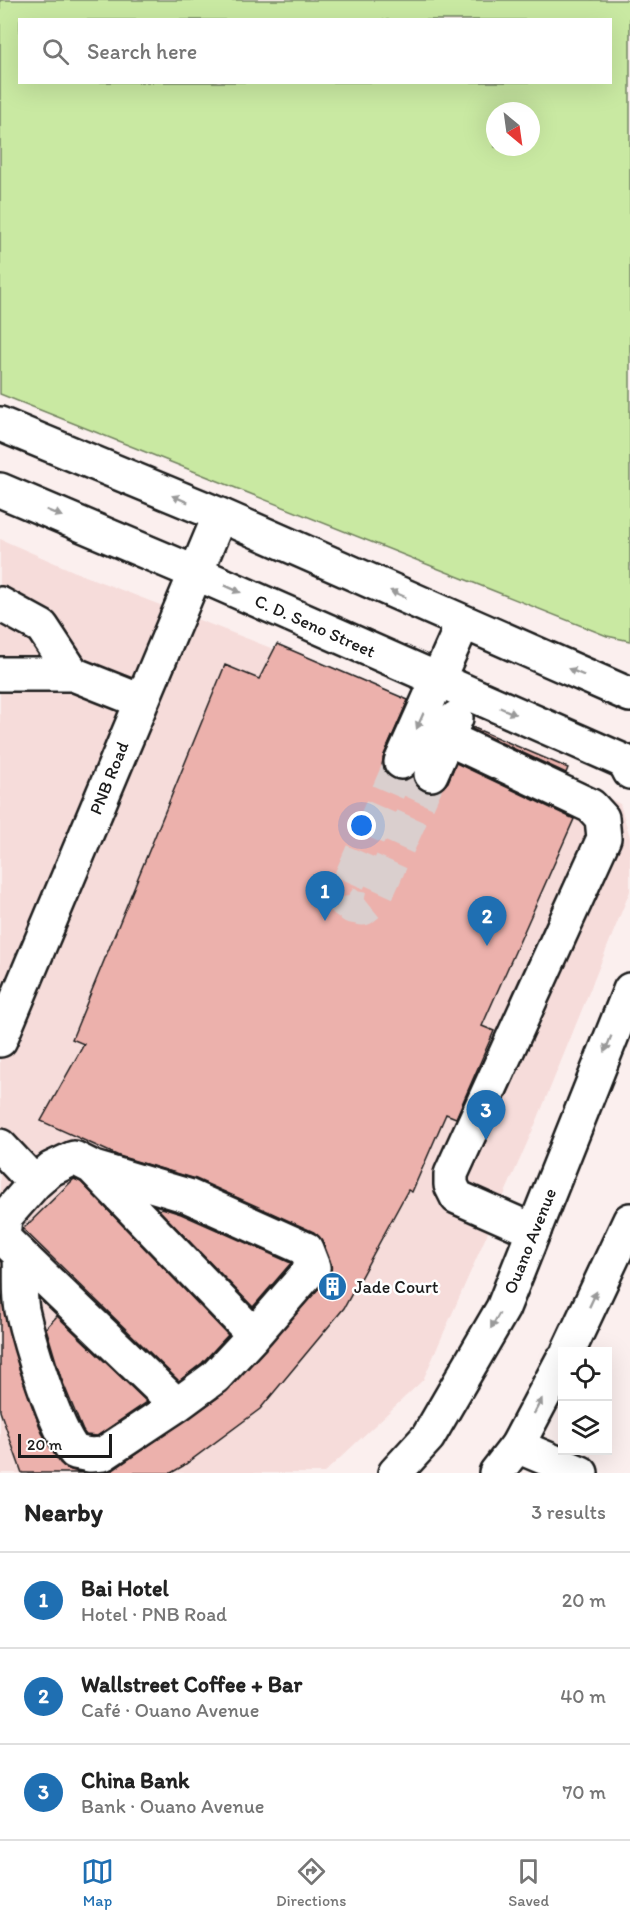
<!DOCTYPE html>
<meta charset="utf-8">
<style>
body{margin:0;font-family:Itim,sans-serif;background:#f2f2f2;color:#222}
.controls{position:absolute;right:18px;bottom:18px;display:grid;overflow:hidden;border-radius:0px;box-shadow:0 6px 24px #0002}
.controls button{width:54px;height:54px;display:grid;place-items:center;padding:0;border:0;border-bottom:2px solid #e0e0e0;background:#fff;color:#222;font:30px sans-serif}
.compass{position:absolute;left:486px;top:102px;width:54px;height:54px;border-radius:50%;background:#fff;box-shadow:0 6px 24px #0002;rotate:151deg}
.scale{position:absolute;left:18px;bottom:15px;width:94px;box-sizing:border-box;padding-left:6px;border:3px solid #1c1c1c;border-top:0;font-size:16px;line-height:21px;white-space:nowrap;color:#1c1c1c;-webkit-text-stroke:4px #fff;paint-order:stroke}
.you{position:absolute;left:362px;top:826px;width:21px;height:21px;margin:-15px;border:4px solid #fff;border-radius:50%;background:#1a73e8;box-shadow:0 0 0 9px #1a73e833}
.badge{display:grid;place-items:center;width:39px;height:39px;border-radius:50%;background:#1f6fb2;color:#fff;font-size:20px;font-weight:700}
.pin{position:absolute;translate:-50% -50px;filter:drop-shadow(0 2px 3px #0008)}
.pin::after{content:'';position:absolute;top:32px;width:21px;height:18px;background:inherit;clip-path:polygon(0 0,100% 0,50% 100%)}
.list{margin:0;padding:0;list-style:none}
h2{display:flex;justify-content:space-between;align-items:center;height:78px;margin:0;padding:0 24px;font-size:26px}
h2 small{font-size:20px;font-weight:400;color:#767676}
.list li{display:grid;grid-template-columns:39px 1fr auto;gap:18px;align-items:center;box-sizing:border-box;height:96px;padding:0 24px;border-top:2px solid #e0e0e0}
.list b{display:block;font-size:22px;white-space:nowrap}
.list p{margin:0;font-size:20px;white-space:nowrap;color:#767676}
.list em{font-size:20px;font-style:normal;color:#767676}
.icon{flex:none;width:33px;height:33px;fill:none;stroke:currentColor;stroke-width:2;stroke-linecap:round;stroke-linejoin:round}
.map{position:relative;flex:none;width:630px;height:1473px;overflow:hidden}
.search{position:absolute;background:#fff;box-shadow:0 6px 24px #0002;left:18px;right:18px;top:18px;height:66px;display:flex;align-items:center;gap:15px;box-sizing:border-box;padding:0 21px;border-radius:0px;color:#767676;font-size:22px}
.sheet{height:366px;background:#fff}
nav{display:flex;justify-content:space-around;align-items:center;box-sizing:border-box;height:84px;border-top:2px solid #e0e0e0;background:#fff;font-size:16px;color:#767676}
nav a{display:grid;justify-items:center;gap:3px}
nav .on{color:#1f6fb2}
.map>svg:first-child{display:block}
.built{fill:#f6dcda}
.green{fill:#c9e9a2;stroke:#72825f;stroke-width:1.5;fill-rule:evenodd}
.building{fill:#ecb1ac;stroke:#1c1c1c;stroke-width:1.5}
.lines{fill:none;stroke-linecap:round;stroke-linejoin:round}
.minor-tunnel{stroke:#dacfce;stroke-width:33;stroke-dasharray:33 16;stroke-linecap:butt}
.minor-casing{stroke:#1c1c1c;stroke-width:38}
.highway-casing{stroke:#1c1c1c;stroke-width:38}
.minor{stroke:#fff;stroke-width:33}
.highway{stroke:#fff;stroke-width:33}
.oneway{fill:#999}
.labels{text-anchor:middle;dominant-baseline:central;stroke-width:5;stroke-linejoin:round;paint-order:stroke}
.street-label{font-size:18px;fill:#1c1c1c;stroke:#fff}
.poi-label{font-size:18px;fill:#1c1c1c;stroke:#fff;text-anchor:start}
</style>
<div class="map">
<svg width="630" height="1473" viewBox="0 0 630 1473">
<rect width="100%" height="100%" fill="#fbefee"/>
<filter id="ink" filterUnits="userSpaceOnUse"><feTurbulence type="fractalNoise" baseFrequency=".0167" numOctaves="2"/><feDisplacementMap in="SourceGraphic" scale="12" xChannelSelector="R" yChannelSelector="G"/><feConvolveMatrix kernelMatrix="1 2 1 2 8 2 1 2 1" color-interpolation-filters="sRGB"/></filter>
<g filter="url(#ink)">
<!-- built -->
<path class="built" d="M0,539L80,574L470,725L620,804L630,837V891L538,1118L423,1380L324,1473H0Z"/>
<!-- green -->
<path class="green" d="M0,0H630V641L607,636L0,394ZM20,20H610V82H20ZM495,111H531V147H495Z"/>
<!-- building -->
<path class="building" d="M277,644L408,700L384,755L382,765L386,773L393,779L404,781L413,777L416,785L423,791L434,793L441,789L448,782L456,763L574,819L482,1026L494,1031L456,1118L446,1114L412,1192L408,1190L344,1308L260,1409L183,1466L171,1473H100L113,1470L226,1392L327,1279L331,1271L323,1242L314,1232L196,1179L119,1156L41,1121L84,1044L72,1039L225,665L259,679Z
M472,727L568,768L566,773L472,729Z
M74,1179L81,1182L228,1335L202,1363L179,1381L23,1229Z
M162,1208L181,1214L291,1263L253,1307L159,1210Z
M0,1293L19,1368L42,1433L60,1463L71,1470L84,1473H22L0,1411Z
M57,1316L147,1402L97,1436L86,1435L83,1431L61,1378L46,1328Z"/>
<g class="lines">
<!-- minor-tunnel -->
<path class="minor-tunnel" d="M401,762L343,895L344,901L352,907L363,909L374,900L431,774"/>
<defs>
<path id="minor" d="M0,424L220,515L630,695
M0,490L196,573L630,764
M0,604L42,627L73,674
M0,674H73L141,701
M447,738L591,806L602,818L604,838L451,1174V1185L457,1197L534,1231
M401,762L463,623
M431,774L456,718
M0,1040L220,515
M0,1146L35,1183
M74,1158L92,1167L254,1335L215,1377L177,1405L3,1238L5,1217L35,1183L51,1169Z
M94,1168L188,1196L306,1249L313,1267L254,1335
M20,1255C21,1273 19,1293 22,1310C29,1342 55,1429 75,1452L90,1455L103,1454L177,1405
M517,1446L581,1473"/>
<path id="highway" d="M625,762L630,772
M568,1352L630,1220
M395,1473L428,1437L503,1308L630,990
M496,1473L517,1446L562,1361"/>
</defs>
<!-- minor casing -->
<use href="#minor" class="minor-casing"/>
<!-- highway casing -->
<use href="#highway" class="highway-casing"/>
<!-- minor -->
<use href="#minor" class="minor"/>
<!-- highway -->
<use href="#highway" class="highway"/>
</g>
<!-- one-way arrows -->
<defs><path id="oneway-solid" d="M-6-.8H1V-3.2L6.5 0L1 3.2V.8H-6Z" transform="scale(1.5)"/></defs>
<g class="oneway">
<use href="#oneway-solid" transform="translate(180 499) rotate(-157)"/>
<use href="#oneway-solid" transform="translate(54 513) rotate(23)"/>
<use href="#oneway-solid" transform="translate(233 589) rotate(24)"/>
<use href="#oneway-solid" transform="translate(398 594) rotate(-156)"/>
<use href="#oneway-solid" transform="translate(576 672) rotate(-157)"/>
<use href="#oneway-solid" transform="translate(508 711) rotate(23)"/>
<use href="#oneway-solid" transform="translate(420 721) rotate(114)"/>
<use href="#oneway-solid" transform="translate(608 1044) rotate(112)"/>
<use href="#oneway-solid" transform="translate(593 1299) rotate(-65)"/>
<use href="#oneway-solid" transform="translate(495 1321) rotate(120)"/>
<use href="#oneway-solid" transform="translate(538 1406) rotate(-62)"/>
</g>
</g>
<!-- icons -->
<defs>
<symbol id="building-disc" viewBox="-11 -11 22 22"><circle r="9.5" fill="#1f6fb2" stroke="#fff"/><path d="M-4-6H4V6H1V3H-1V6H-4ZM-2.5-4.3h1.7v1.8h-1.7ZM.8-4.3h1.7v1.8H.8ZM-2.5-1h1.7V.8h-1.7ZM.8-1h1.7V.8H.8Z" fill="#fff"/></symbol>
</defs>
<g fill-rule="evenodd">
<use href="#building-disc" x="316" y="1270" width="33" height="33"/>
</g>
<g class="labels">
<!-- street labels -->
<g class="street-label">
<text transform="translate(315 626) rotate(24)">C. D. Seno Street</text>
<text transform="translate(109 778) rotate(-68)">PNB Road</text>
<text transform="translate(530 1241) rotate(-68)">Ouano Avenue</text>
</g>
<!-- poi labels -->
<g class="poi-label">
<text x="354" y="1287">Jade Court</text>
</g>
</g>
</svg>
<div class="controls">
<button><svg class="icon" aria-label="locate" viewBox="0 0 24 24"><circle cx="12" cy="12" r="6"/><path d="M12 2v4M12 18v4M2 12h4M18 12h4"/></svg></button>
<button><svg class="icon" aria-label="layers" viewBox="0 0 24 24"><path d="M12 4l9 5-9 5-9-5zM3 14l9 5 9-5"/></svg></button>
</div>
<svg class="compass" viewBox="-18 -18 36 36"><path d="M0-13l5 13h-10z" fill="#e53935"/><path d="M0 13l5-13h-10z" fill="#767676"/></svg>
<div class="scale">20 m</div>
<div class="you"></div>
<div class="pin badge" style="left:325px;top:921px">1</div>
<div class="pin badge" style="left:487px;top:946px">2</div>
<div class="pin badge" style="left:486px;top:1140px">3</div>
<div class="search"><svg class="icon" aria-label="search" viewBox="0 0 24 24"><circle cx="10" cy="10" r="6"/><path d="M15 15l6 6"/></svg>Search here</div>
</div>
<section class="sheet">
<h2>Nearby<small>3 results</small></h2>
<ul class="list">
<li><span class="badge">1</span><div><b>Bai Hotel</b><p>Hotel · PNB Road</p></div><em>20 m</em></li>
<li><span class="badge">2</span><div><b>Wallstreet Coffee + Bar</b><p>Café · Ouano Avenue</p></div><em>40 m</em></li>
<li><span class="badge">3</span><div><b>China Bank</b><p>Bank · Ouano Avenue</p></div><em>70 m</em></li>
</ul>
</section>
<nav>
<a class="on"><svg class="icon" aria-label="map" viewBox="0 0 24 24"><path d="M3 6l6-2 6 2 6-2v14l-6 2-6-2-6 2zM9 4v14M15 6v14"/></svg>Map</a>
<a><svg class="icon" aria-label="directions" viewBox="0 0 24 24"><path d="M12 3l9 9-9 9-9-9zM9 14v-3h6M13 9l2 2-2 2"/></svg>Directions</a>
<a><svg class="icon" aria-label="saved" viewBox="0 0 24 24"><path d="M7 4h10v16l-5-4-5 4z"/></svg>Saved</a>
</nav>
